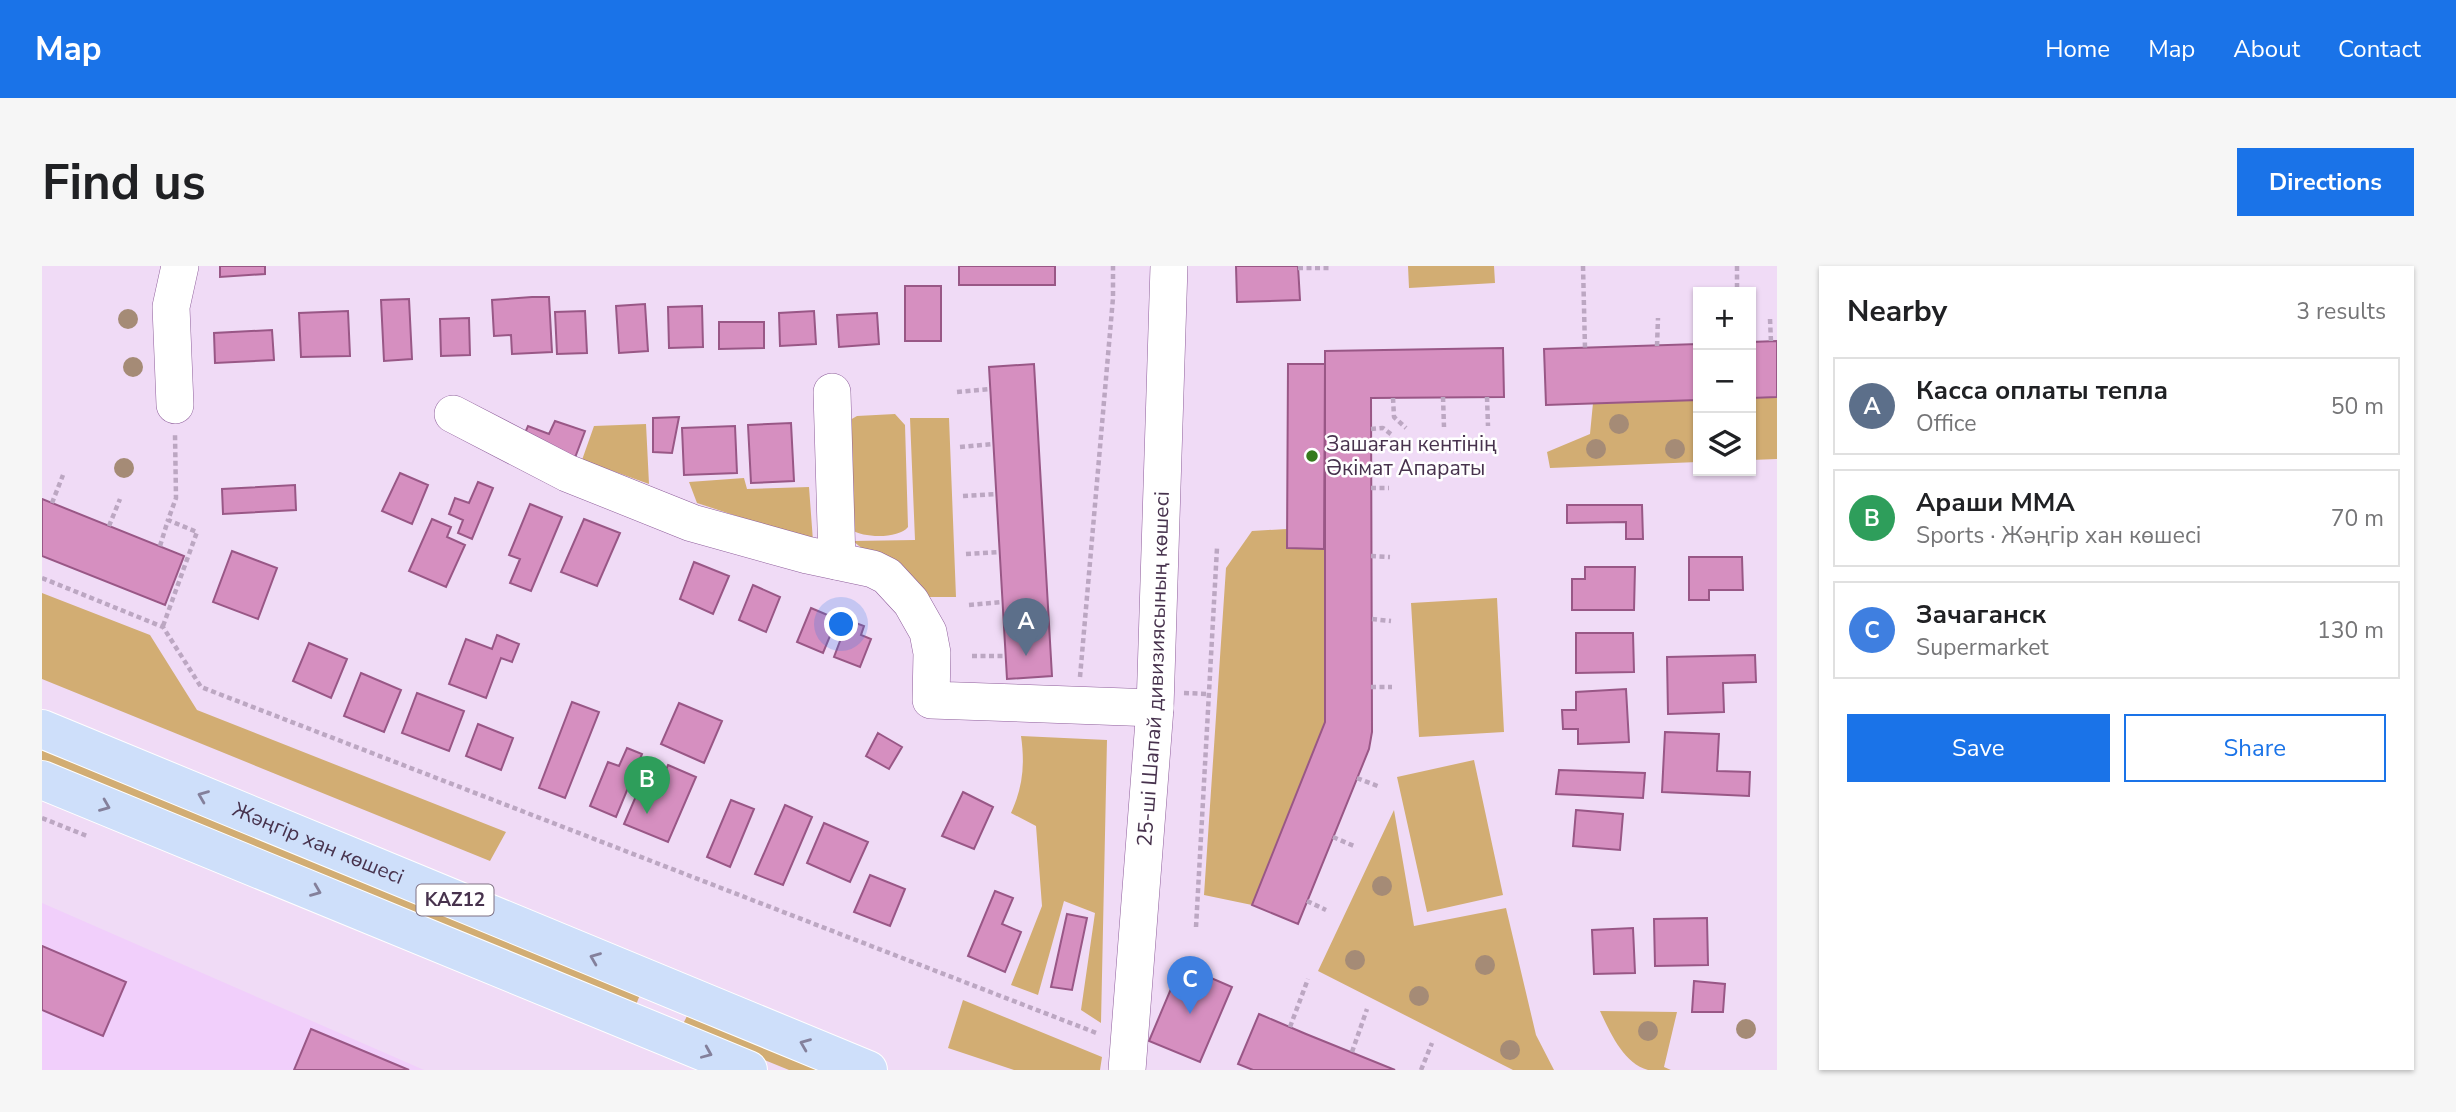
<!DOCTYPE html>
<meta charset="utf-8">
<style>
body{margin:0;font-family:"Nunito Sans",sans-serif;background:#f6f6f6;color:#202124}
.controls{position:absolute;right:21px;top:21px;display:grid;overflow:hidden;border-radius:0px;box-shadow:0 2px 5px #0004}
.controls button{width:63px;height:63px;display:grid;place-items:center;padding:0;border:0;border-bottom:2px solid #e0e0e0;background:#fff;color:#202124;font:35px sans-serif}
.you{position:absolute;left:800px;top:359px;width:24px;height:24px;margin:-18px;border:5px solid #fff;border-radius:50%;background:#1a73e8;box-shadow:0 0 0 10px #1a73e833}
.badge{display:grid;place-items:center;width:46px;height:46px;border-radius:50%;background:#1a73e8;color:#fff;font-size:23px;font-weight:700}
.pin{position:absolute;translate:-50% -58px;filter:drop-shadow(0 2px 4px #0008)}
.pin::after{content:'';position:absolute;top:37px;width:24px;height:21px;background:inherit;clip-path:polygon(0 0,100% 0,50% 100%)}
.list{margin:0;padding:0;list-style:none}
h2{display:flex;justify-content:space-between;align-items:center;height:91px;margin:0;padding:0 28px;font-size:30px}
h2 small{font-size:23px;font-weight:400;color:#757577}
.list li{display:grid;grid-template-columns:46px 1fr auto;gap:21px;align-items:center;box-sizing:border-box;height:98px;margin:0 14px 14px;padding:0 14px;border:2px solid #e0e0e0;border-radius:0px}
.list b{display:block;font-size:26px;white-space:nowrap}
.list p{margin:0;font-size:23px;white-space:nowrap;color:#757577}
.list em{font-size:23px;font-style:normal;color:#757577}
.actions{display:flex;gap:14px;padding:21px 28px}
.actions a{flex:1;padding:16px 0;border:2px solid #1a73e8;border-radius:0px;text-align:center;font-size:24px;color:#1a73e8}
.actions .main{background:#1a73e8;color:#fff}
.icon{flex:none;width:38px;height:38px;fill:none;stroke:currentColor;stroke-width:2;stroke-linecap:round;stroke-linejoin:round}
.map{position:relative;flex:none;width:1735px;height:804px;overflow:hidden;border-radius:0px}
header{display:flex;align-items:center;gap:42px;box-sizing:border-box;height:98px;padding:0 35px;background:#1a73e8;color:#fff}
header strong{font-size:33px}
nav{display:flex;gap:38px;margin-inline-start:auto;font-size:24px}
.intro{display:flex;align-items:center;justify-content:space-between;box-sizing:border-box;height:168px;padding:0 42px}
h1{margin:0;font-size:49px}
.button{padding:18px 32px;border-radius:0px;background:#1a73e8;color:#fff;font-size:24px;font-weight:700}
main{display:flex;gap:42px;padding:0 42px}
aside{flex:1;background:#fff;border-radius:0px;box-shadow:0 2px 5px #0004}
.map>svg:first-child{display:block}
.built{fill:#f1cffb}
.green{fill:#d2ad73}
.building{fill:#d68fc0;stroke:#995786;stroke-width:2}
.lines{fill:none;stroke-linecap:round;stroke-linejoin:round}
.minor-casing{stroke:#8e5e9b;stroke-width:38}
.major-casing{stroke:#fff;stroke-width:40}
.path{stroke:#bca7c2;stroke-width:4.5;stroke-dasharray:5 3.5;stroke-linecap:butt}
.minor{stroke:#fff;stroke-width:37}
.major{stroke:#cedffa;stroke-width:38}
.tree{fill:#a58b76}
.oneway{stroke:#84809b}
.poi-dot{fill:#357a1c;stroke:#fff;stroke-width:2.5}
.labels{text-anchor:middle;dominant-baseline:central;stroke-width:5;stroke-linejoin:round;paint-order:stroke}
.shield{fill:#fff;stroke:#7e7082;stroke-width:2}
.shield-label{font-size:19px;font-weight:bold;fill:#47324d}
.poi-label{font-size:21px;fill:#47324d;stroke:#fff;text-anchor:start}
.street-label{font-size:21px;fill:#47324d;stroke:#fff}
</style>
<header>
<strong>Map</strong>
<nav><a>Home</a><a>Map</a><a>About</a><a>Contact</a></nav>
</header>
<div class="intro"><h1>Find us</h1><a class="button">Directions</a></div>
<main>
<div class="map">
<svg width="1735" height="804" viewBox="0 0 1735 804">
<rect width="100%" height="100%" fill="#f0dbf6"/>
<!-- built -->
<path class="built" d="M0,637L382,804H0Z"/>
<!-- green -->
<path class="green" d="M1366,0H1452L1453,17L1367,22Z
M1735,131V193L1709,194V132Z
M1656,134V196L1508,202L1505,186L1548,168L1551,137Z
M853,148L863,159L866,261C857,273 821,272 810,264L808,154L815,150Z
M868,152H907L914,331H879L811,275L873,274Z
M604,158L607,218L540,194L552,160Z
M702,212L705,223L767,221L771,275L655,237L647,216Z
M1245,263V282L1282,283L1283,456L1210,639L1162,629L1184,302L1210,265Z
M0,327L108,369L155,444L464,566L448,595L0,413Z
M1455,332L1462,466L1377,471L1369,337Z
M979,470L1065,474L1059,757L1039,744L1053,647L1022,635L996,729L969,719L1000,640L994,560L969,547C981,521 983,498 979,470Z
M0,483L599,726L594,739L0,500Z
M1432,494L1461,629L1385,646L1355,511Z
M1352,544L1372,660L1464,642L1494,769L1512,804H1471L1276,705Z
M921,734L1060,791L1058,804H972L906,782Z
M1558,745L1635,746L1622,801L1629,804C1622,804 1613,804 1606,804C1581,797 1568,766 1558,745Z
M646,748L787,804H747L640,760Z"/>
<!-- building -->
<path class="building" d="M178,0H223V8L178,11Z
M917,0H1013V19H917Z
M1194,0H1256L1258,34L1195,36Z
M863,20H899V75H863Z
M490,31H507L510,86L470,88L469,69L452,70L450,34Z
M367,33L370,93L342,95L339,34Z
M603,38L606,85L577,87L574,40Z
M660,40L661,81L627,82L626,41Z
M306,45L308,90L259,91L257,47Z
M543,45L545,87L515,88L513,46Z
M772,45L774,78L738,80L737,47Z
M835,47L837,78L797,81L795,49Z
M427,52L428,89L399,90L398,53Z
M677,56H722V82L677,83Z
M230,64L232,94L173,97L172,67Z
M1735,75V131L1709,132V76Z
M1656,78V134L1504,139L1502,83Z
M1461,82L1462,131L1329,132L1330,466L1327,483L1256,658L1210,639L1283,456V85Z
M992,98L1010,410L965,413L947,101Z
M1246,98H1283L1282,283L1245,282Z
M637,151L630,187L611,186V152Z
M513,155L543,165L531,197L479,176L486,160L507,168Z
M749,157L752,215L709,217L706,159Z
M693,160L695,207L642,209L640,162Z
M358,207L386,219L370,258L340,245Z
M436,216L451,222L430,273L416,267L421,254L407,248L413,232L427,237Z
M253,219L254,244L181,248L180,223Z
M0,233L142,290L123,339L0,290Z
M488,238L520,251L489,325L468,317L478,293L467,289Z
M1525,239H1600L1601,273H1584V256L1525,257Z
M390,253L409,261L405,271L423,279L404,321L367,305Z
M542,253L578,267L555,320L519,306Z
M190,285L235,302L216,353L171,336Z
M1647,291H1700L1701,324H1667V334H1647Z
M652,296L687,310L671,348L638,333Z
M1543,301H1593L1592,344H1530V313H1543Z
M711,319L738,331L724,366L697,354Z
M769,342L795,353L781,387L755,376Z
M806,354L822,360L819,369L829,373L818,401L792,391Z
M1534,367H1591L1592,406L1534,407Z
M455,369L477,378L470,396L459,392L444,432L407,418L424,373L450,383Z
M267,377L305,393L289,432L251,415Z
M1713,389L1714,416L1681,417L1682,446L1626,448L1625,391Z
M319,407L359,424L342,466L302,450Z
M1584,423L1587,476L1536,478V463H1521L1520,444H1534V426Z
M375,427L422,445L407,485L360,467Z
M530,436L557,446L523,532L497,522Z
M637,437L680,455L662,497L619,478Z
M436,458L471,472L459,504L424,490Z
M1623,466L1677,468L1675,505L1708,506L1707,530L1620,526Z
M836,467L860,481L847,503L824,490Z
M585,482L600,488L574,551L548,540L566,496L577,500Z
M626,499L654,511L626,576L582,558L597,523L613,530Z
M1517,504L1603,507L1601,532L1514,528Z
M921,526L951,541L932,583L900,570Z
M689,534L712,543L688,601L665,591Z
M743,539L770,551L741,619L713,608Z
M1534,544L1581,548L1578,584L1531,580Z
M782,557L826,576L808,616L765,597Z
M828,609L863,623L848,660L812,646Z
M953,625L971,632L960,658L979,666L963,706L926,690Z
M1025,648L1045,652L1030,724L1009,721Z
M1665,652L1666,699L1613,700L1612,653Z
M1591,662L1593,707L1552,708L1550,664Z
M0,680L84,716L61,770L0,744Z
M1139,699L1190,721L1158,796L1107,775Z
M1652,715L1683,718L1681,746H1650Z
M1217,748L1264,768L1353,804H1211L1196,798Z
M269,763L367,804H252Z"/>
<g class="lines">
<defs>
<g id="minor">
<path d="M790,126L795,295"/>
<path d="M133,139L129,41L138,0"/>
<path d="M411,148L525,207L650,257L765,289L831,303L845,310L869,336L886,366L890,387L889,434L1113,442"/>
<path id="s1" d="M1085,804L1113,442L1127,0"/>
</g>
<g id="major">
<path id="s2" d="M0,463L826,804"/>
<path d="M0,514L706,804"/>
</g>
</defs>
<!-- minor casing -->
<use href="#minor" class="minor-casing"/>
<!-- major casing -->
<use href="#major" class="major-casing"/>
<!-- path -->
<path class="path" d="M1541,0L1543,82
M1695,0V26
M1256,2H1287
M1728,53L1729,76
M1615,80L1616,52
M915,126L948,123
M1401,131L1402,161
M1445,131L1446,160
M1351,132L1352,151L1364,162
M1329,163L1341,162L1350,169
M918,181L951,178
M1329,222H1347
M921,230L954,228
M10,237L21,209
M67,260L78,233
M118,280L126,254
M924,288L957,286
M1329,290L1348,291
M0,312L121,361L159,421L1057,768
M927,339L960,336
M1330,353L1349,355
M121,360L155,266L126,254L134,232L133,168
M930,390H964
M1038,411L1071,32V0
M1329,421H1350
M1142,427L1167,428
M1315,512L1338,521
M0,552L45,570
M1291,571L1312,580
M1265,635L1284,644
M1154,661L1175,282
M1248,761L1266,713
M1310,786L1325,743
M1379,804L1390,777"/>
<!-- minor -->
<use href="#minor" class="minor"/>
<!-- major -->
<use href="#major" class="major"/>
</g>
<!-- trees -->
<g class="tree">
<circle cx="86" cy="53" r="10"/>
<circle cx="91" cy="101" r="10"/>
<circle cx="1577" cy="158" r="10"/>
<circle cx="1554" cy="183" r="10"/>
<circle cx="1633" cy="183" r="10"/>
<circle cx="82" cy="202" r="10"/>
<circle cx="1340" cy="620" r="10"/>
<circle cx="1313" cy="694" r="10"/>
<circle cx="1443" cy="699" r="10"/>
<circle cx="1377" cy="730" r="10"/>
<circle cx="1704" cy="763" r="10"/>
<circle cx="1606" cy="765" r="10"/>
<circle cx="1468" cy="784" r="10"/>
</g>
<!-- one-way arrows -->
<defs><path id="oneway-chevron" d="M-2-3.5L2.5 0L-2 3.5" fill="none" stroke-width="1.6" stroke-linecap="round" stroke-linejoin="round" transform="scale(1.75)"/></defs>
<g class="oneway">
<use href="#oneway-chevron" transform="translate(161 530) rotate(-158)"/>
<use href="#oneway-chevron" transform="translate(63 540) rotate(22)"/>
<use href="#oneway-chevron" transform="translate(274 625) rotate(22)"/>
<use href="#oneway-chevron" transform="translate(553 692) rotate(-158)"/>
<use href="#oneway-chevron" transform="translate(763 778) rotate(-158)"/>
<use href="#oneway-chevron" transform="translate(665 787) rotate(23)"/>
</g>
<!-- markers -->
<circle class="poi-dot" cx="1270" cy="190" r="7"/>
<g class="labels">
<!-- shield labels -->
<rect class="shield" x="374.5" y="618.5" width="77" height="31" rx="5"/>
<g class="shield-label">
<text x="413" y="634">KAZ12</text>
</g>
<!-- poi labels -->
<g class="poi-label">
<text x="1284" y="178">Зашаған кентінің<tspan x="1284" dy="24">Әкімат Апараты</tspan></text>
</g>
<!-- street labels -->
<g class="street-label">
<text stroke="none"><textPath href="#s1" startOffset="402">25-ші Шапай дивизиясының көшесі</textPath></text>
<text stroke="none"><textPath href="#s2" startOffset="299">Жәңгір хан көшесі</textPath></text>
</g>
</g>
</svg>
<div class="controls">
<button>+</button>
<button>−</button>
<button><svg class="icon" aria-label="layers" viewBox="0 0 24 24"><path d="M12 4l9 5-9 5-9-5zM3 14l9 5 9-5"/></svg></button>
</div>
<div class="you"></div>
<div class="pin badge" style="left:984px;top:390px;background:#5c6f8a">A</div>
<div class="pin badge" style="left:605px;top:548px;background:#2e9e5b">B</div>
<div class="pin badge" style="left:1148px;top:748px;background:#3f7fe0">C</div>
</div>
<aside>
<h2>Nearby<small>3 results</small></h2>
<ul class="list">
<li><span class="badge" style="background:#5c6f8a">A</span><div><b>Касса оплаты тепла</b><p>Office</p></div><em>50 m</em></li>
<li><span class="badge" style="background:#2e9e5b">B</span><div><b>Араши ММА</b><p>Sports · Жәңгір хан көшесі</p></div><em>70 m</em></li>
<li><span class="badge" style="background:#3f7fe0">C</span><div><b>Зачаганск</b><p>Supermarket</p></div><em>130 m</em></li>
</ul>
<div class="actions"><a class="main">Save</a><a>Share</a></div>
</aside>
</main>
